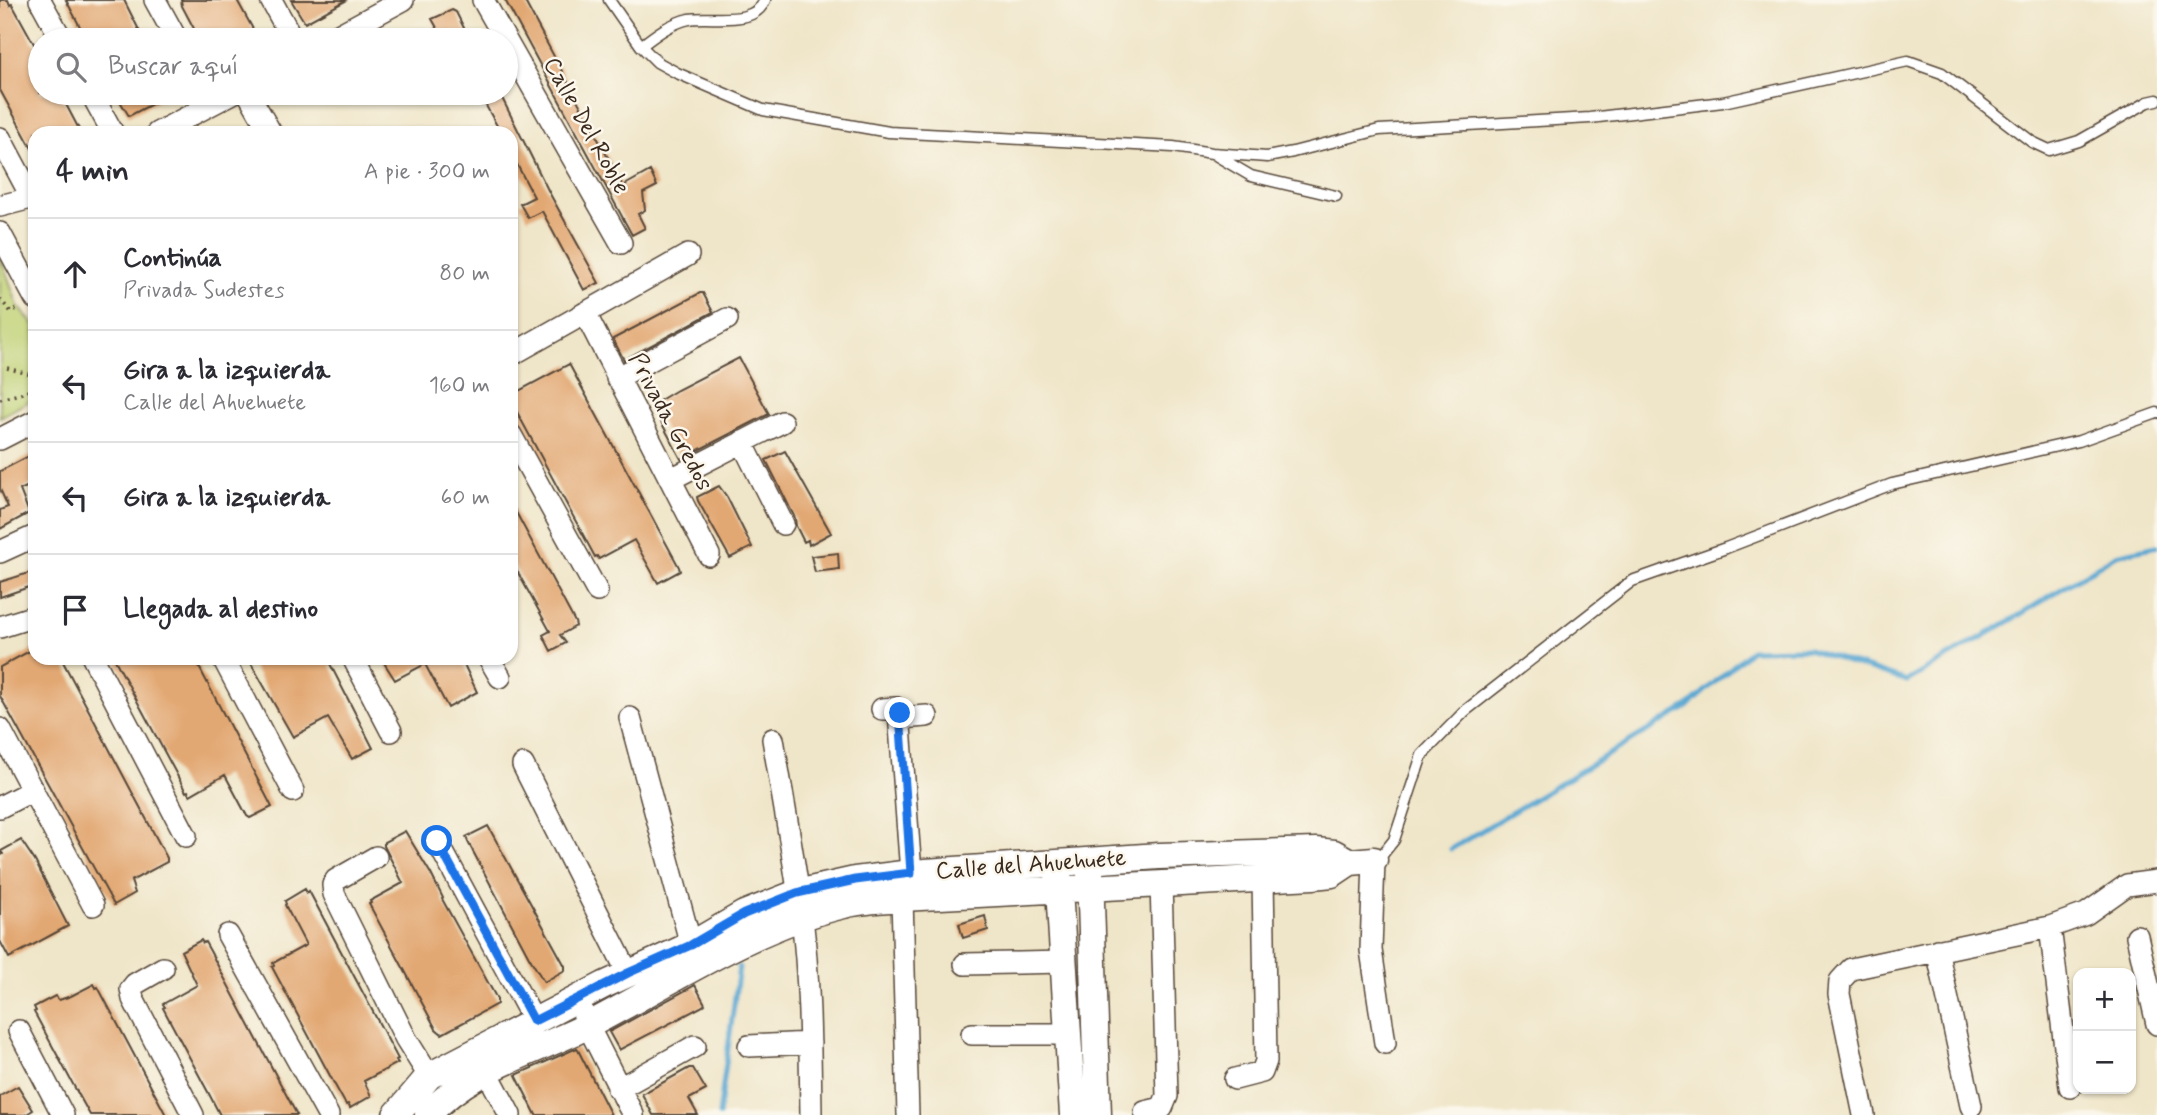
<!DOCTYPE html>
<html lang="es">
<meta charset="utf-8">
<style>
body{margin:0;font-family:Mynerve,sans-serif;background:#f7f7f7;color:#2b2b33}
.controls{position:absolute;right:21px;bottom:21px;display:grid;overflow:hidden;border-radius:14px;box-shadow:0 2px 5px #0004}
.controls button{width:63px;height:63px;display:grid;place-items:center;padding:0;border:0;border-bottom:2px solid #e1e1e2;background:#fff;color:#2b2b33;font:35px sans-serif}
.stop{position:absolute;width:21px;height:21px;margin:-16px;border:5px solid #1a73e8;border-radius:50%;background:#fff}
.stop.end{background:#1a73e8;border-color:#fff;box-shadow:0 2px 7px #0008}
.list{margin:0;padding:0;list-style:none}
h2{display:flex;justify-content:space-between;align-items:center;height:91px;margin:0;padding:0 28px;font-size:30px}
h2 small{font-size:23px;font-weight:400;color:#7c7c81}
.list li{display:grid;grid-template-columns:46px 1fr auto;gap:21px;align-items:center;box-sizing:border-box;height:112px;padding:0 28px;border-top:2px solid #e1e1e2}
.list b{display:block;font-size:26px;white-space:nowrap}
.list p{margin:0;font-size:23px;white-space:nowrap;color:#7c7c81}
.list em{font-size:23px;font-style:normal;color:#7c7c81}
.icon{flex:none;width:38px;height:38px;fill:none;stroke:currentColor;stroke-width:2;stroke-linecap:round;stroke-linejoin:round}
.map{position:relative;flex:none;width:2157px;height:1115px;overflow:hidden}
.search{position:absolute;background:#fff;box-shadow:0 2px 5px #0004;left:28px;top:28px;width:490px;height:77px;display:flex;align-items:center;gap:18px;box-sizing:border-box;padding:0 24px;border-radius:38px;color:#7c7c81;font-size:26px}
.panel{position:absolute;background:#fff;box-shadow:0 2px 5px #0004;left:28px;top:126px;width:490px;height:539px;border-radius:21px}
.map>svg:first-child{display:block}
.green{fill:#bed072;stroke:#7c7d48;stroke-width:2}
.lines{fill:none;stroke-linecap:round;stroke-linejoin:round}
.stream{stroke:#57a6d1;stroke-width:5}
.building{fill:#e2a873}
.service-casing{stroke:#564638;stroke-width:13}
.minor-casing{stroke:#564638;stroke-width:24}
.tertiary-casing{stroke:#564638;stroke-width:29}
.path{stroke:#564638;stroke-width:3.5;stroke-dasharray:2 5;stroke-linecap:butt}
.service{stroke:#fff;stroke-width:10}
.minor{stroke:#fff;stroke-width:21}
.tertiary{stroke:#fff;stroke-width:26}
.route{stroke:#1a73e8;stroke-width:9}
.labels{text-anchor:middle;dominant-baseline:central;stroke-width:5;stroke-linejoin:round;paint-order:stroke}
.street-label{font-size:24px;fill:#3b2a1e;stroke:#fbf7ec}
</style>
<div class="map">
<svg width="2157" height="1115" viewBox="0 0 2157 1115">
<rect width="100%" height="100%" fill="#fbf7ec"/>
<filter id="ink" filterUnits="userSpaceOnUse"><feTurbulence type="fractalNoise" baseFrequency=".0143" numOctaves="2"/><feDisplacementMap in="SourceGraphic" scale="14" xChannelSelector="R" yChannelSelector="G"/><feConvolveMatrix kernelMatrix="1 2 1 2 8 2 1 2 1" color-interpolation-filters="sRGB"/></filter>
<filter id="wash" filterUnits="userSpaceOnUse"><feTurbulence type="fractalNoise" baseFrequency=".00686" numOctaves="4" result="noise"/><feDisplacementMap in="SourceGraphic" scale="28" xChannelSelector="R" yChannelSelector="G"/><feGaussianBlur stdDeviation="1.57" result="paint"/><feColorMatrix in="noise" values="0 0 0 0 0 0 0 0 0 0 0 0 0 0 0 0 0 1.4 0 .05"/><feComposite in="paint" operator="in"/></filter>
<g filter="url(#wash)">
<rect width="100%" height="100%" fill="#efe5c8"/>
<!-- green -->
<path class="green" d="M0,255L18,306L35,326V398L0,417Z"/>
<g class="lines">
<!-- stream -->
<path class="stream" d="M1451,849L1687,707L1751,650L1808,649L1907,681L2013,619L2116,555L2157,546
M719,1115L739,967"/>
</g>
<g id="blocks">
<!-- building -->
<path class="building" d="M0,0H8L10,5L12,4L39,53L40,93H60L81,133H35V154L0,90Z
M66,0H124L144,40H87Z
M181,0H237L259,40H200L182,6Z
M291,0H347L305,23Z
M505,0H524L623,186L650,171L657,186L643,193L645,210L638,214L645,228L632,235Z
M452,10L456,12L470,40H444L432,19Z
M115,93H173L129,116Z
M479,93H498L501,96L550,194L599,283L584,290L542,211L528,218L520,204L534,197L511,153V133H501Z
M700,293H703L713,312L624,360L613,339Z
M739,358L769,414L681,459L652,405L677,390Z
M569,364L679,567L680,571L658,583L634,540L599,559L597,556L595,557L511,401V395Z
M785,451L831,533L809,545L808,540L804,542L796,526L795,518L766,460Z
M35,453V483L20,490L29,513L0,529V510L8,507L0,489V471Z
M719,486L727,497L752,547L730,558L698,501L697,497Z
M511,503L575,622L576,626L560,635L566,643L551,651L543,635L550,631L511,560Z
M838,553L839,569L815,572L811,556Z
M35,571V585L0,597V582Z
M35,648V658H61L167,858V862L131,881L135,893L114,905L0,696V667Z
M114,658H192L194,662L196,661L272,807L250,818L247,816L225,775L190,795L188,791L186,792Z
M248,658H327L373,748L352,759L328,718L293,737Z
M381,658H461L477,692L448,708L425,664L395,680Z
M488,826L565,966V970L544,982L529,957L468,842L466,837Z
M405,831L431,874L443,898L442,899L497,999V1004L442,1034L436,1029L369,904L371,903L370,901L403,883L384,846V842Z
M21,840L35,861L68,926L9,958L0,941V856L3,854L1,851Z
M305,889L307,893L309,891L398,1059L396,1060L398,1063L364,1081L371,1096L350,1108L348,1104L346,1105L336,1087L272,967L274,966L273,963L306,945L285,905L286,904L285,901Z
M985,916L988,930L963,938L959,924Z
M201,940L203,943L205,942L210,951L297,1115H220L208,1092L163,1008L165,1007L163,1004L197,985L181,951Z
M94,984L96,988L98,987L166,1115H90L75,1088L34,1012L36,1011L34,1007L55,996L59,1000L71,996Z
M695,985L705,1004L703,1006L619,1050L609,1032Z
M577,1048L611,1115H536L516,1075Z
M689,1068H693L706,1090L689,1099L698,1115H653L642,1094Z
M18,1086L33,1110L25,1115H0V1096Z"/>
</g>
</g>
<g filter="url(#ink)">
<use href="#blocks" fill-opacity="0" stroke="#564638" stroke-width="2"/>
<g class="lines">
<defs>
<path id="service" d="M609,0L641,46L657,62L677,73L763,110L889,132L1173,147L1212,153L1267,157L1293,152L1379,130L1590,118L1723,102L1908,61L1942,73L2032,142L2049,150L2079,141L2148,102L2157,100
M641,46C655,35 671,23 689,19C712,15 754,27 765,0
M1217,156L1251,176L1336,196
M1374,860L1382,855L1394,840L1422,755L1465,711L1632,581L1726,548L1892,484L2079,441L2157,413"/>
<path id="minor" d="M40,0L62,40
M155,0L177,40
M271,0L293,40
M483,0L621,243
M329,40L403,0
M91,93L113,133
M248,93L271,133
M157,133L233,93
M0,138L32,198
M0,206L35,197
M0,233L35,298
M585,313L709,555
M511,355L688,255
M617,378L727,319
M511,435L597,591
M0,439L35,421
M742,442L783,524
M671,479L782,422
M0,552L35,536
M0,627L35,616
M93,658L186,836
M223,658L293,791
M353,658L391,731
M489,658L500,677
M882,709L896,708L899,713L911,873
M630,718L691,945
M900,718L927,716
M0,729L93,905
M773,739C783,799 794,858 802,918C810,983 810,1050 811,1115
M523,765L628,973
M0,807L33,790
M437,841L534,1021
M376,857L336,880L333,885L334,894L406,1039L429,1076
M1374,860L1371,950L1385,1043
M902,898L908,1115
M2050,927L2070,1087
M228,935L328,1115
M2137,936L2157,1024
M1937,950L1971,1106
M965,964L1065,962
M163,968L135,984L131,989L133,999L193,1115
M578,999L588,1026L633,1115
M19,1031L63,1115
M972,1034H1067
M749,1046L810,1043
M487,1072L510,1115
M1235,1079L1262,1072L1266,1061L1263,877
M618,1089L695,1046
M1145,1112L1162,1108L1167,1096L1161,883
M1864,1115L1839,994L1840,981L1851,969L2050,927L2086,914L2127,885L2157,881"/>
<path id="tertiary" d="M1090,872L1098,1115
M1058,873L1073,1115
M396,1115L429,1076L604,985L691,945L744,914L797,893L855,880L911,873L1159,856L1316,851L1334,853L1350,862
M428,1115C470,1067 535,1053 589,1025C670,983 754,926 844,905C862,900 882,900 902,898L1313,876L1332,874L1350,862L1374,860"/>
</defs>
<!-- service casing -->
<use href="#service" class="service-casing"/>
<!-- minor casing -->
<use href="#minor" class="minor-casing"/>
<!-- tertiary casing -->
<use href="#tertiary" class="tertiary-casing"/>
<!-- path -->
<path class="path" d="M0,299L11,312L20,307
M7,368L35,376
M0,399L27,392L35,381"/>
<!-- service -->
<use href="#service" class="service"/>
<!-- minor -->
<use href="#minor" class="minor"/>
<!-- tertiary -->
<use href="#tertiary" class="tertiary"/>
</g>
</g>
<g class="lines" filter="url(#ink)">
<!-- route -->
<path class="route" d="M437,841L534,1021L628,973L691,945L744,914L797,893L855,880L911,873L900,713"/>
</g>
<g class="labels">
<!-- street labels -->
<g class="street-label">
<text transform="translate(586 126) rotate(61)">Calle Del Roble</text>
<text transform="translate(670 422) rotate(62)">Privada Gredos</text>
<text transform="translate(1031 865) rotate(-4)">Calle del Ahuehuete</text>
</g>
</g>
</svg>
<div class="controls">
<button>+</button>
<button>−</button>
</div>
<div class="stop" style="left:437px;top:841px"></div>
<div class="stop end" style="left:900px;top:713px"></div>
<div class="search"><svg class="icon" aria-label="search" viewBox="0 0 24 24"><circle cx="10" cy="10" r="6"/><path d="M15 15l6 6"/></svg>Buscar aquí</div>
<section class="panel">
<h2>4 min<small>A pie · 300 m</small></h2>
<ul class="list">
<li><svg class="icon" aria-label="ahead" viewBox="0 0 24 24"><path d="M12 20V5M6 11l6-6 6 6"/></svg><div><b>Continúa</b><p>Privada Sudestes</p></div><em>80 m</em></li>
<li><svg class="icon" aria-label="left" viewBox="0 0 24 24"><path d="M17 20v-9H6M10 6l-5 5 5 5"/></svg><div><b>Gira a la izquierda</b><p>Calle del Ahuehuete</p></div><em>160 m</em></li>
<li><svg class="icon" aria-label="left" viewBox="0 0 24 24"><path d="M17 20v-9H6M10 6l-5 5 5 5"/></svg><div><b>Gira a la izquierda</b></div><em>60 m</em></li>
<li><svg class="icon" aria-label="arrive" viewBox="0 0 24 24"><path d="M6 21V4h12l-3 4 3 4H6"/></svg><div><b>Llegada al destino</b></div></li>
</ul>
</section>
</div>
